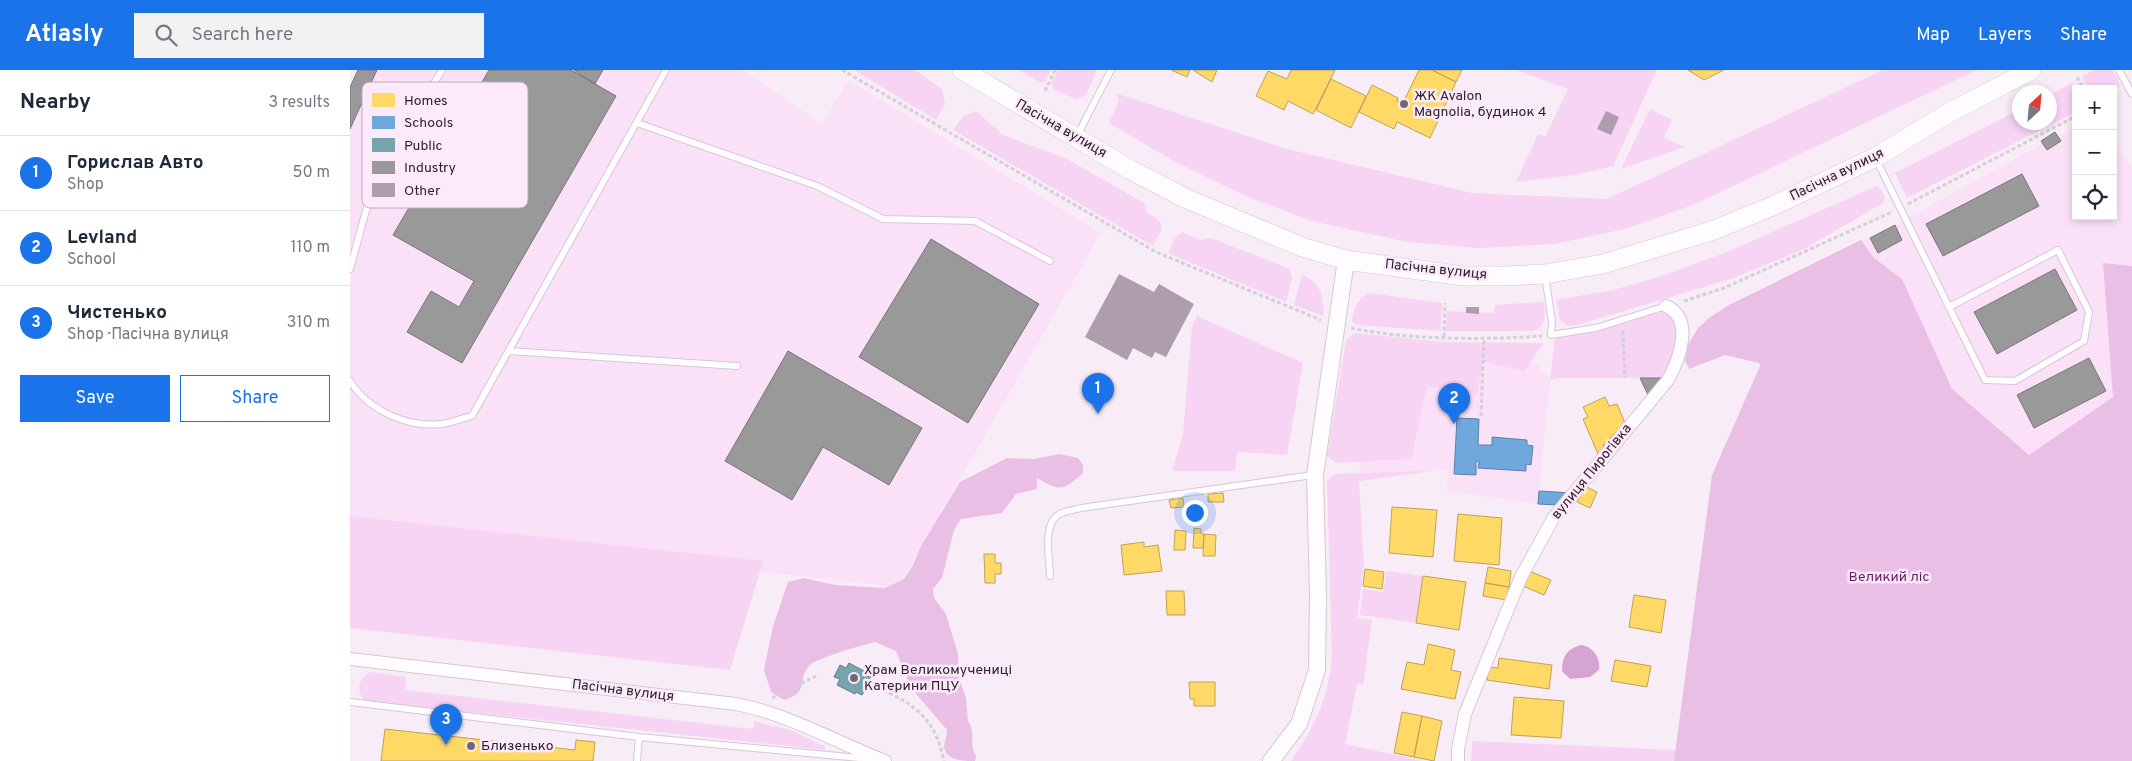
<!DOCTYPE html>
<meta charset="utf-8">
<style>
body{margin:0;font-family:Overpass,sans-serif;background:#f2f2f3;color:#1f2937}
.controls{position:absolute;right:15px;top:15px;display:grid;overflow:hidden;border-radius:0px;box-shadow:0 2px 8px #0003}
.controls button{width:45px;height:45px;display:grid;place-items:center;padding:0;border:0;border-bottom:1px solid #e0e1e3;background:#fff;color:#1f2937;font:25px sans-serif}
.compass{position:absolute;left:1662px;top:15px;width:45px;height:45px;border-radius:50%;background:#fff;box-shadow:0 2px 8px #0003;rotate:26deg}
.you{position:absolute;left:844px;top:442px;width:18px;height:18px;margin:-12px;border:4px solid #fff;border-radius:50%;background:#1a73e8;box-shadow:0 0 0 8px #1a73e833}
.badge{display:grid;place-items:center;width:32px;height:32px;border-radius:50%;background:#1a73e8;color:#fff;font-size:16px;font-weight:700}
.pin{position:absolute;translate:-50% -41px;filter:drop-shadow(0 1px 2px #0008)}
.pin::after{content:'';position:absolute;top:26px;width:18px;height:15px;background:inherit;clip-path:polygon(0 0,100% 0,50% 100%)}
.list{margin:0;padding:0;list-style:none}
h2{display:flex;justify-content:space-between;align-items:center;height:65px;margin:0;padding:0 20px;font-size:21px}
h2 small{font-size:16px;font-weight:400;color:#747a83}
.list li{display:grid;grid-template-columns:32px 1fr auto;gap:15px;align-items:center;box-sizing:border-box;height:75px;padding:0 20px;border-top:1px solid #e0e1e3}
.list b{display:block;font-size:19px;white-space:nowrap}
.list p{margin:0;font-size:16px;white-space:nowrap;color:#747a83}
.list em{font-size:16px;font-style:normal;color:#747a83}
.actions{display:flex;gap:10px;padding:15px 20px}
.actions a{flex:1;padding:11px 0;border:1px solid #1a73e8;border-radius:0px;text-align:center;font-size:18px;color:#1a73e8}
.actions .main{background:#1a73e8;color:#fff}
.icon{flex:none;width:28px;height:28px;fill:none;stroke:currentColor;stroke-width:2;stroke-linecap:round;stroke-linejoin:round}
.map{position:relative;flex:none;width:1782px;height:691px;overflow:hidden}
header{display:flex;align-items:center;gap:30px;box-sizing:border-box;height:70px;padding:0 25px;background:#1a73e8;color:#fff}
header strong{font-size:24px}
nav{display:flex;gap:28px;margin-inline-start:auto;font-size:18px}
.search{width:350px;height:45px;background:#f2f2f3;display:flex;align-items:center;gap:12px;box-sizing:border-box;padding:0 18px;border-radius:0px;color:#747a83;font-size:19px}
main{display:flex}
aside{flex:1;background:#fff}
.map>svg:first-child{display:block}
.built{fill:#fbe1f8}
.green{fill:#f7d3f4}
.forest{fill:#e9bfe6}
.water{fill:#d6a4d2}
.homes{fill:#ffd966;stroke:#c0a255}
.schools{fill:#6fa8dc;stroke:#5b80a7}
.public{fill:#76a5af;stroke:#607e88}
.industry{fill:#999;stroke:#797578}
.building{fill:#ae9dac}
.lines{fill:none;stroke-linecap:round;stroke-linejoin:round}
.service-casing{stroke:#d3c9d2;stroke-width:8}
.minor-casing{stroke:#d3c9d2;stroke-width:14}
.tertiary-casing{stroke:#d3c9d2;stroke-width:18}
.secondary-casing{stroke:#d3c9d2;stroke-width:20}
.path{stroke:#d4d0d3;stroke-width:3;stroke-dasharray:4 2.5;stroke-linecap:butt}
.service{stroke:#fefcfe;stroke-width:6}
.minor{stroke:#fefcfe;stroke-width:12}
.tertiary{stroke:#fefcfe;stroke-width:16}
.secondary{stroke:#fefcfe;stroke-width:19}
.poi-dot{fill:#746973;stroke:#fce9fa;stroke-width:2}
.labels{text-anchor:middle;dominant-baseline:central;stroke-width:5;stroke-linejoin:round;paint-order:stroke}
.poi-label{font-size:14px;fill:#2d222c;stroke:#fce9fa;text-anchor:start}
.street-label{font-size:14px;fill:#2d222c;stroke:#fce9fa}
.park-label{font-size:14px;fill:#691a67;stroke:#fce9fa}
.key{fill:#fce9fa;stroke:#beadbc;stroke-width:1}
.key-label{font-size:14px;fill:#2d222c}
</style>
<header>
<strong>Atlasly</strong>
<div class="search"><svg class="icon" aria-label="search" viewBox="0 0 24 24"><circle cx="10" cy="10" r="6"/><path d="M15 15l6 6"/></svg>Search here</div>
<nav><a>Map</a><a>Layers</a><a>Share</a></nav>
</header>
<main>
<aside>
<h2>Nearby<small>3 results</small></h2>
<ul class="list">
<li><span class="badge">1</span><div><b>Горислав Авто</b><p>Shop</p></div><em>50 m</em></li>
<li><span class="badge">2</span><div><b>Levland</b><p>School</p></div><em>110 m</em></li>
<li><span class="badge">3</span><div><b>Чистенько</b><p>Shop · Пасічна вулиця</p></div><em>310 m</em></li>
</ul>
<div class="actions"><a class="main">Save</a><a>Share</a></div>
</aside>
<div class="map">
<svg width="1782" height="691" viewBox="0 0 1782 691">
<rect width="100%" height="100%" fill="#f8edf6"/>
<!-- built -->
<path class="built" d="M27,0H392L472,54L498,10L751,163L548,517L419,503L0,479V59Z
M1726,57V146H1763V65L1782,99V342L1593,453L1499,177L1545,155L1692,74L1691,71L1705,62L1708,66Z
M1015,291L1128,295L1190,293L1191,300L1200,310L1188,434L1097,421L1098,399L1009,411Z"/>
<!-- green -->
<path class="green" d="M504,0H565L592,19L595,34L586,50Z
M669,0H701L695,12L691,13Z
M708,0H747L736,25L726,29L704,20L701,14Z
M1166,0H1307L1263,96L1225,105L1166,112L1188,64L1195,67L1218,19Z
M1533,0H1627L1343,135L1275,159L1204,174L1129,178L1057,172L962,151L898,127L827,93L759,53L769,30L765,23L937,79L1122,123L1257,129Z
M1745,0H1763L1771,16L1763,20L1739,19L1732,6Z
M1722,13L1726,20V42L1557,128L1545,103L1669,40L1670,52H1700V25Z
M1300,39L1322,50L1314,68L1335,77L1271,99Z
M626,41L653,65L717,89L794,133L797,143C818,154 813,157 803,176L603,60L613,46Z
M1527,116L1531,119L1535,127L1533,133L1456,178L1384,208L1227,255L1218,256L1210,250L1206,230L1263,220L1312,206L1377,182Z
M832,162L850,170L861,168L940,199L942,209L936,232L820,184L819,181L825,168Z
M952,205C971,212 974,227 973,246L944,235Z
M1020,223L1092,233L1091,261L1008,255L1002,252C1004,238 1006,230 1020,223Z
M1194,232C1195,245 1198,256 1183,261H1096L1097,241L1144,243L1145,235Z
M1312,242L1323,248L1328,260L1318,308H1210L1200,310L1205,267L1266,255Z
M847,246L953,293L937,385L887,382L885,401H822L833,365L842,257Z
M1005,263L1093,272L1194,273L1174,301L1133,292L1127,324L1077,316L1061,389L986,393L977,386L996,270Z
M1073,401L1074,402L1009,411L1014,495L1007,548L1022,550L1013,615L1007,614L995,674L1073,691H941C964,659 979,626 982,587L977,411L984,404Z
M0,446L413,491L380,600L0,558Z
M1037,501L1073,506L1066,553L1010,545L1013,519L1033,522Z
M21,602L56,607L55,620L403,659L404,651L440,660L475,676V680L14,631C6,619 8,609 21,602Z
M1333,626L1447,691H1121L1122,671L1327,680Z"/>
<!-- forest -->
<path class="forest" d="M1511,170L1524,188L1552,209L1602,319L1679,385L1763,327L1753,193L1782,196V691H1324L1362,405L1410,296L1409,293L1375,285L1339,299L1335,291L1338,275L1348,258L1359,248L1379,235Z
M709,384L728,388L733,395V403C712,422 710,421 687,408V419L666,424L652,443L611,449L604,460L592,508L583,519L584,528L596,544L608,584L609,608L616,628L618,651C626,661 619,675 626,686L625,691C613,691 596,691 594,677C594,671 597,666 597,660L561,618L546,581L525,572C513,575 467,588 460,595C446,609 461,622 434,630L421,622L414,600L423,556L438,512L454,508L485,515L535,518L546,513L554,509L563,495L571,476L610,412L657,388L684,389Z"/>
<!-- water -->
<path class="water" d="M1231,575C1243,576 1251,589 1249,600L1240,607L1220,609L1212,601C1212,586 1217,579 1231,575Z"/>
<!-- homes -->
<path class="homes" d="M821,0H840L837,7Z
M843,0H867L862,12Z
M941,0H985L963,44L938,31L934,40L906,26L918,1L937,9Z
M1069,0H1082L1106,12L1080,68L1047,52L1044,59L1009,42L1022,15L1048,28L1047,31L1053,33Z
M1082,0H1112L1106,12Z
M1338,0H1374L1354,10Z
M981,9L1016,26L1001,58L966,40Z
M1255,327L1259,336L1267,334L1275,353L1253,375L1255,378L1248,384L1233,349L1238,347L1233,337Z
M1235,416L1247,422L1240,438L1227,432Z
M873,423L874,432H858V424Z
M833,428L834,437L821,438L819,430Z
M1042,437L1087,440L1083,487L1039,483Z
M1108,444L1152,448L1149,495L1104,491Z
M844,458L851,459V464H854L853,478H843Z
M825,460L836,461L835,480H824Z
M854,464L866,465L865,486H853Z
M794,472V477L808,475L812,501L774,505L771,475Z
M634,484H645V493H651V504H645V513H635Z
M1138,497L1161,501L1159,517L1135,513Z
M1015,499L1034,502L1032,519L1013,516Z
M1179,501L1201,510L1194,525L1173,516Z
M1073,506L1116,512L1109,560L1066,553Z
M1135,513L1159,517L1157,530L1133,526Z
M816,521H834L835,545H817Z
M1284,525L1316,530L1311,563L1279,557Z
M1078,574L1105,580L1101,600L1111,602L1105,629L1051,619L1057,592L1074,595Z
M1149,588L1202,595L1199,619L1137,610L1139,597L1148,598Z
M1265,590L1301,596L1297,617L1261,611Z
M839,612H865V636H844V629H840Z
M1164,627L1214,631L1211,668L1161,665Z
M1052,642L1072,646L1064,687L1044,683Z
M1072,646L1092,651L1084,691L1064,687Z
M35,659L225,680L226,670L245,672L243,691H31Z"/>
<!-- schools -->
<path class="schools" d="M1107,348L1129,349L1128,375H1142V367L1177,370V375L1183,376L1181,395L1176,394V401L1128,398L1129,392L1126,391V405L1104,404Z
M1189,421L1222,423L1207,435L1188,434Z"/>
<!-- public -->
<path class="public" d="M499,593L516,602L515,604L521,607L512,625L506,622L505,624L487,615L490,609L484,607L490,595L496,598Z"/>
<!-- industry -->
<path class="industry" d="M8,0H27L0,59V17Z
M139,0H221L266,26L112,293L57,262L81,221L109,237L124,211L43,165Z
M224,0H253L245,14Z
M1705,62L1711,71L1697,80L1691,71Z
M1672,104L1689,136L1593,186L1576,154Z
M1545,155L1552,170L1528,183L1520,168Z
M581,169L689,234L618,353L509,287Z
M1705,199L1727,240L1647,284L1624,242Z
M438,281L572,358L539,415L473,377L442,430L375,391Z
M1739,288L1756,321L1684,358L1667,325Z
M1290,308H1318L1300,329Z"/>
<!-- building -->
<path class="building" d="M1256,41L1269,47L1261,65L1247,59Z
M769,204L804,222L809,214L844,234L816,287L805,282L802,288L783,278L777,290L735,267Z
M1116,237H1129V244L1116,243Z"/>
<g class="lines">
<defs>
<path id="service" d="M1769,0L1782,24
M287,53L467,116L533,149L625,151L700,191
M727,66L761,0
M1526,89L1635,310L1665,311L1734,271L1739,242L1708,180L1599,237
M0,199L23,115L92,0
M1195,205L1202,252L1201,265L1246,258L1316,236
M159,281L387,296
M0,311C18,340 57,358 91,354C101,353 112,348 122,346L316,0
M700,506C700,490 692,455 708,445C714,441 724,440 731,438L963,405
M0,632L289,667L520,689
M287,691L289,667"/>
<path id="minor" d="M0,589L386,634C438,644 486,672 535,691
M1108,691V679L1115,644L1171,507L1204,447L1318,310C1329,290 1345,249 1316,236"/>
<path id="tertiary" d="M921,691L949,654L967,600L968,527L965,405L996,190"/>
<path id="secondary" d="M612,0L779,99L835,128L952,177L996,190L1114,206H1155L1195,204L1253,194L1364,160L1425,135L1526,87L1597,44L1681,0"/>
</defs>
<!-- service casing -->
<use href="#service" class="service-casing"/>
<!-- minor casing -->
<use href="#minor" class="minor-casing"/>
<!-- tertiary casing -->
<use href="#tertiary" class="tertiary-casing"/>
<!-- secondary casing -->
<use href="#secondary" class="secondary-casing"/>
<!-- path -->
<path class="path" d="M492,0L806,182L971,250
M1727,7L1733,19
M695,21L705,0
M1558,134L1726,46
M1334,231L1374,218L1542,142
M1001,258C1060,270 1132,270 1192,266
M1273,261L1275,308
M1094,267L1095,233
M1131,346L1134,268
M527,618C565,633 586,650 594,691
M422,628L466,606"/>
<!-- service -->
<use href="#service" class="service"/>
<!-- minor -->
<use href="#minor" class="minor"/>
<!-- tertiary -->
<use href="#tertiary" class="tertiary"/>
<!-- secondary -->
<use href="#secondary" class="secondary"/>
</g>
<!-- markers -->
<g class="poi-dot">
<circle cx="1054" cy="34" r="5"/>
<circle cx="504" cy="608" r="5"/>
<circle cx="121" cy="676" r="5"/>
</g>
<g class="labels">
<!-- poi labels -->
<g class="poi-label">
<text x="1064" y="26">ЖК Avalon<tspan x="1064" dy="16">Magnolia, будинок 4</tspan></text>
<text x="514" y="600">Храм Великомучениці<tspan x="514" dy="16">Катерини ПЦУ</tspan></text>
<text x="131" y="676">Близенько</text>
</g>
<!-- street labels -->
<g class="street-label">
<text transform="translate(711 59) rotate(30)">Пасічна вулиця</text>
<text transform="translate(1487 105) rotate(-26)">Пасічна вулиця</text>
<text transform="translate(1086 200) rotate(6)">Пасічна вулиця</text>
<text transform="translate(1242 402) rotate(-51)">вулиця Пирогівка</text>
<text transform="translate(273 621) rotate(7)">Пасічна вулиця</text>
</g>
<!-- park labels -->
<g class="park-label">
<text x="1539" y="507">Великий ліс</text>
</g>
</g>
<!-- legend -->
<rect x="12" y="12" width="166" height="126" rx="8" class="key"/>
<rect x="22" y="23" width="23" height="14" fill="#ffd966"/>
<rect x="22" y="46" width="23" height="13" fill="#6fa8dc"/>
<rect x="22" y="68" width="23" height="14" fill="#76a5af"/>
<rect x="22" y="91" width="23" height="13" fill="#999"/>
<rect x="22" y="113" width="23" height="14" fill="#ae9dac"/>
<g class="key-label">
<text x="54" y="35">Homes</text>
<text x="54" y="57">Schools</text>
<text x="54" y="80">Public</text>
<text x="54" y="102">Industry</text>
<text x="54" y="125">Other</text>
</g>
</svg>
<div class="controls">
<button>+</button>
<button>−</button>
<button><svg class="icon" aria-label="locate" viewBox="0 0 24 24"><circle cx="12" cy="12" r="6"/><path d="M12 2v4M12 18v4M2 12h4M18 12h4"/></svg></button>
</div>
<svg class="compass" viewBox="-18 -18 36 36"><path d="M0-13l5 13h-10z" fill="#e53935"/><path d="M0 13l5-13h-10z" fill="#747a83"/></svg>
<div class="you"></div>
<div class="pin badge" style="left:748px;top:344px">1</div>
<div class="pin badge" style="left:1104px;top:354px">2</div>
<div class="pin badge" style="left:96px;top:675px">3</div>
</div>
</main>
